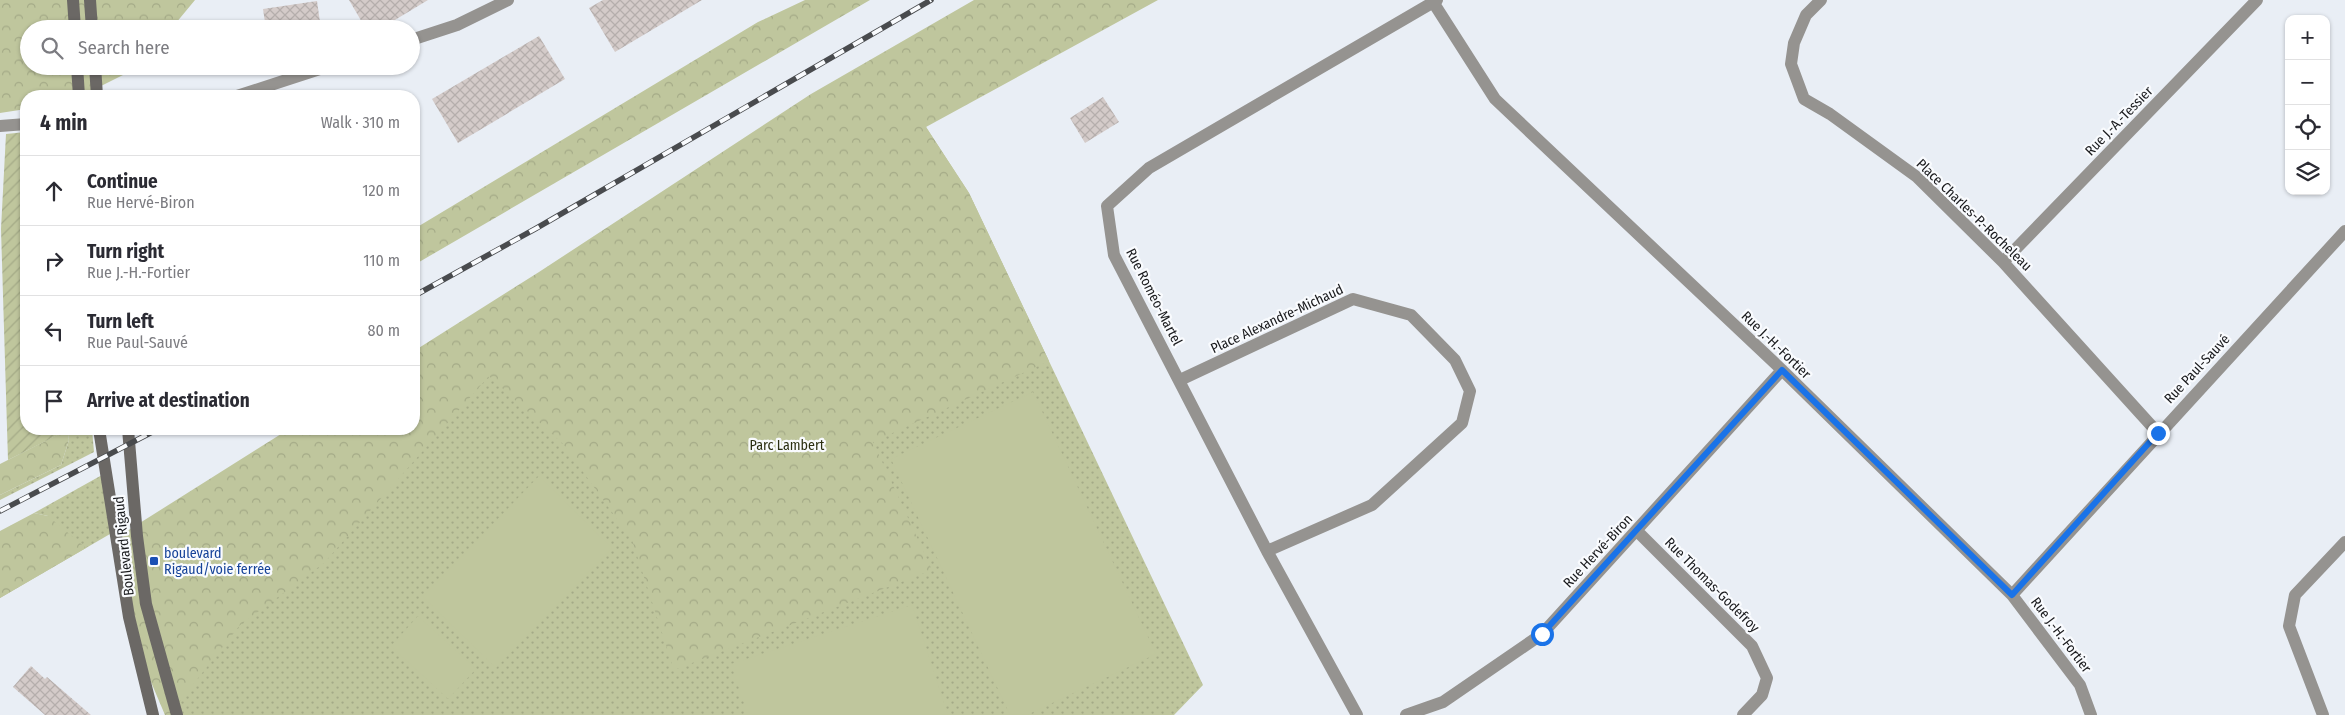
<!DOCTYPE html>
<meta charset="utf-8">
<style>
body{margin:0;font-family:"Fira Sans Condensed",sans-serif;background:#f2f2f3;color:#2b2b33}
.controls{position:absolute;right:15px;top:15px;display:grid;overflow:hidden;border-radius:10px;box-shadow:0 1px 4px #0004}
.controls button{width:45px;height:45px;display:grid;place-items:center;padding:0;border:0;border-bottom:1px solid #e1e1e2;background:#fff;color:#2b2b33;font:25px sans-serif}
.stop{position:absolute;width:15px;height:15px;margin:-11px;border:4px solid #1a73e8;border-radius:50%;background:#fff}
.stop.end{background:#1a73e8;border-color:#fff;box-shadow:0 1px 5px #0008}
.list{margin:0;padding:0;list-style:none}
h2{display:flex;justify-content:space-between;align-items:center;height:65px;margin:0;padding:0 20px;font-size:21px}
h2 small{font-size:16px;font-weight:400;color:#7c7c81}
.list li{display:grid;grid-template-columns:32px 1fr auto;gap:15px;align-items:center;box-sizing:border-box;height:70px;padding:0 20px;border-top:1px solid #e1e1e2}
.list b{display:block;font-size:19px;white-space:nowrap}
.list p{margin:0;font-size:16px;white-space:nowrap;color:#7c7c81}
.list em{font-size:16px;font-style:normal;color:#7c7c81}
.icon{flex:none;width:28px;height:28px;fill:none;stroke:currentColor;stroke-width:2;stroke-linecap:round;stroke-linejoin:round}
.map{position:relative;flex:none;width:2345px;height:715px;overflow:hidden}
.search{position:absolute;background:#fff;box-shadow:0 1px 4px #0004;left:20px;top:20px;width:400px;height:55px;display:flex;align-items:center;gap:12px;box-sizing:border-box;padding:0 18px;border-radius:28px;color:#7c7c81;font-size:19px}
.panel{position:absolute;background:#fff;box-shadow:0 1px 4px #0004;left:20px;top:90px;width:400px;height:345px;border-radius:20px}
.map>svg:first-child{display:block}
.grass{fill:url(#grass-dots)}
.forest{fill:url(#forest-crowns)}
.garden{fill:url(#garden-furrows)}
.pitch{fill:#bfc69d}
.building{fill:url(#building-cross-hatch)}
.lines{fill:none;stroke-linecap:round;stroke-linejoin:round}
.street{stroke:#959390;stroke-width:12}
.secondary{stroke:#6b6865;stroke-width:12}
.rail-casing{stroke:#494b4e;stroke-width:5.5}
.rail{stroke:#f9fbfe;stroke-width:4;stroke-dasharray:11;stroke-linecap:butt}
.route{stroke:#1a73e8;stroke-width:6}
.transit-dot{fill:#1a4fb4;stroke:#f9fbfe;stroke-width:2}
.labels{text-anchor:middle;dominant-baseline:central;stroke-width:4.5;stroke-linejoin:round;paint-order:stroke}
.street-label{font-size:14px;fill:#191a1d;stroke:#f9fbfe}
.park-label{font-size:14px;fill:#2b2f11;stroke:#f9fbfe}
.transit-label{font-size:14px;fill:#164399;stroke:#f9fbfe;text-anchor:start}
</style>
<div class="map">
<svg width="2345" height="715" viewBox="0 0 2345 715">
<defs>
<pattern id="grass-dots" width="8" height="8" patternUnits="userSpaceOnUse" patternTransform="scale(1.25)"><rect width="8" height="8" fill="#bfc69d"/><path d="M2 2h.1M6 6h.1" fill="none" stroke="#a4aa87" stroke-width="1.8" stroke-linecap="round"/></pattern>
<pattern id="forest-crowns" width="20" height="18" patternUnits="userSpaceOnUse" patternTransform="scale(1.25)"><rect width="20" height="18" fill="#bfc69d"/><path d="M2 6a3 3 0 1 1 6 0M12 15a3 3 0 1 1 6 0" fill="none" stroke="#a4aa87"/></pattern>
<pattern id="garden-furrows" width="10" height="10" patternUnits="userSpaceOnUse" patternTransform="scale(1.25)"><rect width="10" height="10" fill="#bfc69d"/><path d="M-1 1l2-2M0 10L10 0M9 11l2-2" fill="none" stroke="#a4aa87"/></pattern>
<pattern id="building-cross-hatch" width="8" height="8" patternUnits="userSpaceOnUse" patternTransform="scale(1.25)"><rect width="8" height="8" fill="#d4cbc9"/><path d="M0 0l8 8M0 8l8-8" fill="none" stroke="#b5aeac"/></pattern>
</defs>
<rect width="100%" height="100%" fill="#e9eef5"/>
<!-- grass -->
<path class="grass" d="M926,127L969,193L1203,685L1174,715H165L110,534L0,598V550L48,516L34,513L102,475L116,538L414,429V356Z
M70,429H92L94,452L0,500V495L61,465L69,440L67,430Z"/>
<!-- forest -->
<path class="forest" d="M0,0H195L171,29H29V66H141L81,96H26V109L0,113Z
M805,0H870L414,265V229L758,22Z
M974,0H1158L926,127L969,193L1049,361L873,442L932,570L674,670L632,540L563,444L489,376L324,563L240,625L169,715H165L126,623L116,538L289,429H414V351L539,272L811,94Z
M67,430L69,440L61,465L0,495V464Z
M34,513L48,516L86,548L0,598V531Z"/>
<!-- garden -->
<path class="garden" d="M26,132V429H70L8,460L1,229L6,134Z"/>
<!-- pitch -->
<path class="pitch" d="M1033,392L1156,654L1027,715H1010L891,459Z
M539,476L612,548L496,668L423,597Z
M912,605L948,715H748L731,664Z
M418,616L476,669L448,699L391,646Z"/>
<!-- building -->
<path class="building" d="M349,0H428L380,29H366Z
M603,0H702L615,52L589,8Z
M317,1L321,29H266L263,9Z
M539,36L565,79L458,143L432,99Z
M1103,97L1119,122L1085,143L1070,118Z
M31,666L45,679L47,677L91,715H45L13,687Z"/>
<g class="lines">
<!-- street -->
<path class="street" d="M1821,0L1806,15L1794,43L1791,64L1804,99L1830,114L1917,177L2003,262L2158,433
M1433,2L1495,99L1782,370L2012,595L2080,685L2091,715
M411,40L457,25L508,0
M237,96L329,66
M0,126L26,124
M2003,262L2257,0
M1180,380L1353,299L1411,315L1455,360L1470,391L1462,423L1372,505L1267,551
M1637,531L1752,646L1767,678L1762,695L1743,715
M2012,595L2345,231
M1357,715L1267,551L1114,255L1107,206L1149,168L1437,0
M1406,715L1443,702L1542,634L1782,370
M2323,715L2289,626L2295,595L2345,542"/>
<!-- secondary -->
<path class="secondary" d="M73,0L75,29
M90,0L92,29
M77,66L79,96
M95,66L97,96
M99,429L129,617L153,715
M128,429L137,536L146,604L177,715"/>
<defs>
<path id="rail" d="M414,296L535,229L931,0
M0,511L158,429"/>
</defs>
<!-- rail casing -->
<use href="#rail" class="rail-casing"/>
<!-- rail -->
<use href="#rail" class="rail"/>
</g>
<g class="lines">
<!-- route -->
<path class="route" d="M1542,634L1782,370L2012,595L2158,433"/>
</g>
<!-- markers -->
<rect class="transit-dot" x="149" y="556" width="10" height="10" rx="2.5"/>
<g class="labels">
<!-- street labels -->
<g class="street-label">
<text transform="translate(2119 121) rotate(-46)">Rue J.-A.-Tessier</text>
<text transform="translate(1974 215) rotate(44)">Place Charles-P.-Rocheleau</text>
<text transform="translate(1154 297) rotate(63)">Rue Roméo-Martel</text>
<text transform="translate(1277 319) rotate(-25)">Place Alexandre-Michaud</text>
<text transform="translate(1776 345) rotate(44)">Rue J.-H.-Fortier</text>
<text transform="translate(2197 369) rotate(-47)">Rue Paul-Sauvé</text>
<text transform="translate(124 546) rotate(-96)">Boulevard Rigaud</text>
<text transform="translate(1598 551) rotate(-47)">Rue Hervé-Biron</text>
<text transform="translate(1712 585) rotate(45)">Rue Thomas-Godefroy</text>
<text transform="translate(2061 635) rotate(53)">Rue J.-H.-Fortier</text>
</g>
<!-- park labels -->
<g class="park-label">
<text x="787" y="445">Parc Lambert</text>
</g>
<!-- transit labels -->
<g class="transit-label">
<text x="164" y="553">boulevard<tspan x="164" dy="16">Rigaud/voie ferrée</tspan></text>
</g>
</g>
</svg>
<div class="controls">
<button>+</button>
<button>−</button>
<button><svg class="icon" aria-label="locate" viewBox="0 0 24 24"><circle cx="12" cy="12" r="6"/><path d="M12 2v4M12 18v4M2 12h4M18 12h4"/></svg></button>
<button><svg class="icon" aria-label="layers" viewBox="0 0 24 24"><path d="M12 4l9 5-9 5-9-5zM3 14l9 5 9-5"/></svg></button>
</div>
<div class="stop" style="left:1542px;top:634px"></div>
<div class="stop end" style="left:2158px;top:433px"></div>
<div class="search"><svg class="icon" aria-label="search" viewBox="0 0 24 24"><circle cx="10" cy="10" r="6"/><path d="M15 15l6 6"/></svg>Search here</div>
<section class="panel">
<h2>4 min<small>Walk · 310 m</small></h2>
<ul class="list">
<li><svg class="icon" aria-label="ahead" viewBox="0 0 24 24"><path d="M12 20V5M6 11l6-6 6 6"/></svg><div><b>Continue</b><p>Rue Hervé-Biron</p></div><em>120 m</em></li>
<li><svg class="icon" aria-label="right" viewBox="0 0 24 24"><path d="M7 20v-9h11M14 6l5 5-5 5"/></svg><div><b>Turn right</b><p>Rue J.-H.-Fortier</p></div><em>110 m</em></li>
<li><svg class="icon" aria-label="left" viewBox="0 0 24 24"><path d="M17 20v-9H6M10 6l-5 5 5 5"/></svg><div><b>Turn left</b><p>Rue Paul-Sauvé</p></div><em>80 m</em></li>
<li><svg class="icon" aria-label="arrive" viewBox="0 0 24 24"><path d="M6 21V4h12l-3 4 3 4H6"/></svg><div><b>Arrive at destination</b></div></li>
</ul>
</section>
</div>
